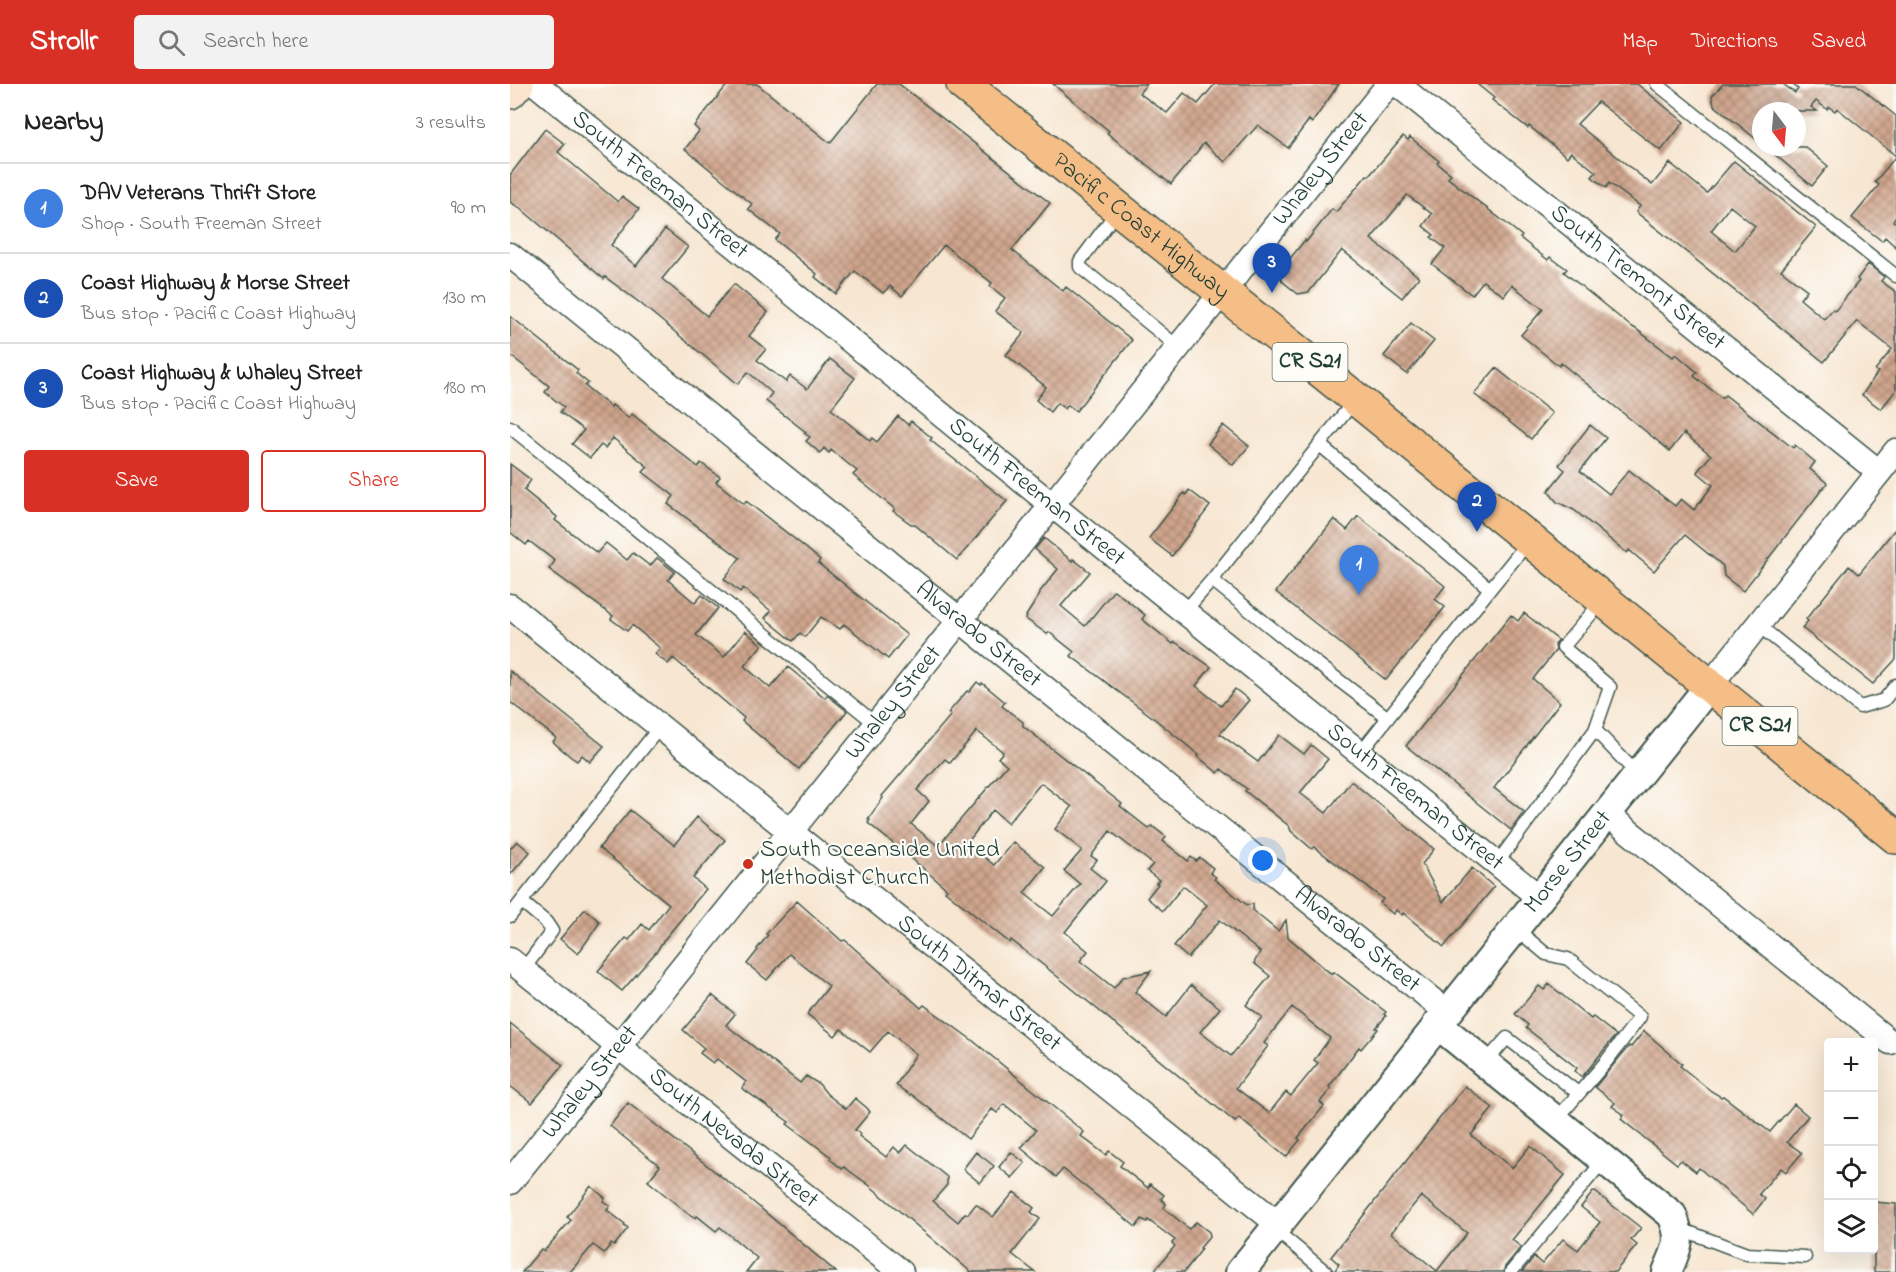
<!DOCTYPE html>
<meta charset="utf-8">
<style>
body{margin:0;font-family:"Indie Flower",sans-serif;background:#f2f2f2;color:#222}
.controls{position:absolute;right:18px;bottom:18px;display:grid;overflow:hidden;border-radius:6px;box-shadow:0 6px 24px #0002}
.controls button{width:54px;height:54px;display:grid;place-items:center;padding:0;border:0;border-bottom:2px solid #e0e0e0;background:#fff;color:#222;font:30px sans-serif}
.compass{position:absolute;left:1242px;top:18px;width:54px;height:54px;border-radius:50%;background:#fff;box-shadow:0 6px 24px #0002;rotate:164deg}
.you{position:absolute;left:753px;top:777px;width:21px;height:21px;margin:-15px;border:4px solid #fff;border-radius:50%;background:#1a73e8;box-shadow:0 0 0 9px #1a73e833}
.badge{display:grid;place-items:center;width:39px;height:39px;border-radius:50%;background:#d93025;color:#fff;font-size:20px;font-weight:700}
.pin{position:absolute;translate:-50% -50px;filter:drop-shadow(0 2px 3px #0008)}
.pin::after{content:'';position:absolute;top:32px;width:21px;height:18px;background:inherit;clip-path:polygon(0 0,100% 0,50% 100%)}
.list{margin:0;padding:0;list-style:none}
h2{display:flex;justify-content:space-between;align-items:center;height:78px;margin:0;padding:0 24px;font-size:26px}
h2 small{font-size:20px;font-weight:400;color:#767676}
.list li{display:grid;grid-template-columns:39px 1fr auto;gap:18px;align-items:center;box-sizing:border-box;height:90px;padding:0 24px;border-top:2px solid #e0e0e0}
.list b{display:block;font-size:22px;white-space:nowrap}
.list p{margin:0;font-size:20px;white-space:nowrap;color:#767676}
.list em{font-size:20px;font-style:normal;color:#767676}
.actions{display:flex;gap:12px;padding:18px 24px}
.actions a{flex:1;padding:14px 0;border:2px solid #d93025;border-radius:6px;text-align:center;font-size:21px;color:#d93025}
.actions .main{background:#d93025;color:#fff}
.icon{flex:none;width:33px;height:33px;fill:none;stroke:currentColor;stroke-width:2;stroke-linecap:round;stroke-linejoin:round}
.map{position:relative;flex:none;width:1386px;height:1188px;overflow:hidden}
header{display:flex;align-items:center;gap:36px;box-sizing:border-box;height:84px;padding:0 30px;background:#d93025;color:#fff}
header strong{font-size:28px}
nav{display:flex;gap:33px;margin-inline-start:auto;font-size:21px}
.search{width:420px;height:54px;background:#f2f2f2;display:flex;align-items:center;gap:15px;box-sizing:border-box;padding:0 21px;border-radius:6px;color:#767676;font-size:22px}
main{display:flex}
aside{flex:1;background:#fff}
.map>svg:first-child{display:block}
.building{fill:url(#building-cross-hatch);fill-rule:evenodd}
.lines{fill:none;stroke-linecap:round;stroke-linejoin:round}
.service-casing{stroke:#3f564c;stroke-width:15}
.minor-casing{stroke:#3f564c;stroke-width:27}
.tertiary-casing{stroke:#3f564c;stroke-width:32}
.secondary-casing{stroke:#3f564c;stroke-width:36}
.primary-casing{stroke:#3f564c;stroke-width:36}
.service{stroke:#fff;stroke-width:12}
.minor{stroke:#fff;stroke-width:24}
.tertiary{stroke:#fff;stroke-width:28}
.secondary{stroke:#fbe5cf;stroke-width:33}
.primary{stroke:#f6be87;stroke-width:33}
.poi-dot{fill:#c8321e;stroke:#fdfcf7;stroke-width:2}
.labels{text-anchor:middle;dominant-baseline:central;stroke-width:4.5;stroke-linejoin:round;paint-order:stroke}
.shield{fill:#fdfcf7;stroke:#62766e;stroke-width:1.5}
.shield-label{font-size:22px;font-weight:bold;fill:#1f3d34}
.street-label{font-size:24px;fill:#1f3d34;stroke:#fdfcf7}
.poi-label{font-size:24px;fill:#1f3d34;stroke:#fdfcf7;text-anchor:start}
</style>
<header>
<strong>Strollr</strong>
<div class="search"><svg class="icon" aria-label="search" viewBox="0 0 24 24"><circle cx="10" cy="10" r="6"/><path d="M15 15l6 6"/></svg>Search here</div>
<nav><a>Map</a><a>Directions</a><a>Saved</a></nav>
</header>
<main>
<aside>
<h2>Nearby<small>3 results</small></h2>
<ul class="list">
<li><span class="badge" style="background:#3f7fe0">1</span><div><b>DAV Veterans Thrift Store</b><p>Shop · South Freeman Street</p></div><em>90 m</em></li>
<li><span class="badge" style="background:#1a4fb4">2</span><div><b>Coast Highway &amp; Morse Street</b><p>Bus stop · Pacific Coast Highway</p></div><em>130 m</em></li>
<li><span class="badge" style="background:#1a4fb4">3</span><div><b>Coast Highway &amp; Whaley Street</b><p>Bus stop · Pacific Coast Highway</p></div><em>180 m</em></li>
</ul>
<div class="actions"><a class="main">Save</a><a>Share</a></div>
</aside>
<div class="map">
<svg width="1386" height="1188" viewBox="0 0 1386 1188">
<defs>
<pattern id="building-cross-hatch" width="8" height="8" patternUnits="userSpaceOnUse" patternTransform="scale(1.5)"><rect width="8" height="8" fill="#d0a48c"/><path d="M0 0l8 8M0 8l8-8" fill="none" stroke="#a88773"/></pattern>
</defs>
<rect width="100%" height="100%" fill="#fdfcf7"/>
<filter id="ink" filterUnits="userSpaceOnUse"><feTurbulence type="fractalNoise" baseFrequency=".0167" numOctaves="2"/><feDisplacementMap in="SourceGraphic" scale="12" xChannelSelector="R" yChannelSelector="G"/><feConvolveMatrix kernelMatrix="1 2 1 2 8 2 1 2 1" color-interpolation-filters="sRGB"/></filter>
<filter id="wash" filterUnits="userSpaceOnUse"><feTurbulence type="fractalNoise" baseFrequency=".008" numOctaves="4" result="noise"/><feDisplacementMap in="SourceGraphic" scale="24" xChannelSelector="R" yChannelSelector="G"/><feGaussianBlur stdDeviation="1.35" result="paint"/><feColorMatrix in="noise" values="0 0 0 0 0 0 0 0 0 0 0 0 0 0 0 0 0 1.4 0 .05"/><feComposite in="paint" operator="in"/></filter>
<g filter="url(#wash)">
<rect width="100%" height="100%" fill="#f7e6d1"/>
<g id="blocks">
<!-- building -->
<path class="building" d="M218,0H247L320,59L367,0H389L540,119L502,166L553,207L556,203L622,256L566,327L558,321L555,325L547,319L540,328L526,316L536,303L496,271L514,249L485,227L495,214L480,202L482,199L434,161L392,212L380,202L373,209L345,187L326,210L305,193L307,190L265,156L270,150L238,125L242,120L175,65L189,47L184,42Z
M543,0H637L629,9L657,29L674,9L688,20L705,0H829L802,39L799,36L778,64L748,41L715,78L694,59L661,100L597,49L599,47Z
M967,0H1127L1174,38L1151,67L1088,18L1067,40L1142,101L1160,79L1197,109L1224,77L1306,143L1271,186L1297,206L1290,215L1314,235L1323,225L1325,227L1349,197L1347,195L1358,180L1374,193L1371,197L1386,208V306L1371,325L1352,311L1368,288L1365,286L1382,265L1347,237L1314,278L1126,128L1130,122L1099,99L1096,104L1082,93L1086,88L1061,68L1057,73L1019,42L1018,44L982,16L984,14ZM1220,122L1245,142L1225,167L1201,147Z
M1213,0H1273L1285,9L1288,5L1282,0H1346L1386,32V132L1383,137L1386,139V163L1375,153L1372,157L1342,134L1369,101L1365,98L1386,72L1327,24L1325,27L1319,23L1317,25L1306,17L1301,23L1307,27H1251V59L1204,21L1202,12Z
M35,45L55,60L48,68L108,118L112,112L129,125L101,161L126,182L155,145L178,163L152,195L197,232L224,200L258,228L239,252L256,265L247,276L276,298L280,292L297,305L320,275L345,294L321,325L360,357L362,354L367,358L388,332L398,341L401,337L422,354L420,356L497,417L447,476L404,440H401L383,427L385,425L343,391L347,387L321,366L319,369L314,364L310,369L296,357L300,353L294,349L296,348L256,317L262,309L238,288L228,300L130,219L95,193L94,195L10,124L0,118V91Z
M893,52L898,56L900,53L929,77L927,79L941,90L938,94L997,140L1012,152L1010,154L1038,176L1040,173L1057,185L1054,188L1119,241L1126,245L1163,273L1166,270L1187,288L1184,292L1212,314L1215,311L1283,364L1285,361L1305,378L1300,385L1317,399L1233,507L1214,492L1213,482L1175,451L1144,487L1119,466L1117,469L1064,426L1047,418L1038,407L1055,386L1049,381L1080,341L1096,354L1070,387L1099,410L1119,386L1165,422L1171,415L1184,426L1203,401L1187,388L1201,371L1174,349L1160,367L1051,279L1049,282L1011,251L1033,225L1002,201L994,212L973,197L962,211L922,180L935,164L921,153L924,151L913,142L922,130L897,111L861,155L909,193L892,214L832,166L799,208L788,210L772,197L770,187L795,156L796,158L822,125L826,128L857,91L859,92Z
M1256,63H1295L1318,82L1302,102Z
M0,232L68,286L66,289L78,299L75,302L101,323L102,321L118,334L122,330L188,383L191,379L210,393L206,398L234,420L236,417L291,460L310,476L308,479L397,551L378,575L334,540L330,545L311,533L295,553L290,549L283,557L255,534L261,527L233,504L230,508L214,495L230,474L158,420L164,412L133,388L138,383L103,354L95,364L91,361L80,374L62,360L74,346L50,328L54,323L35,308L39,302L0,271Z
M901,239L924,257L897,290L874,272Z
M986,284L1042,329L1021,355L964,310Z
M713,341L739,362L723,381L698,360Z
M0,380L21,396L14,406L47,433L45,436L87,469L96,459L117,476L123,469L140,482L147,474L165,488L158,496L185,519L192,511L208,524L186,551L214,573L235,547L252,561L234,582L260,604L278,583L315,614L317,611L337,627L289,685L232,637L234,634L163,574L158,580L145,570L150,564L122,541L117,547L101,535L103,532L39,485L45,477L19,457L16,461L0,448Z
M679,406L700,422L662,472L639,454L674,409L676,411Z
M848,432L935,502L925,515L935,523L876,596L766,508L824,435L837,446Z
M1386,444V575L1363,600L1292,544L1298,537L1296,535L1339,482L1349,490Z
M534,454L562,477L563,475L580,488L551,522L575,542L604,506L635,531L632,535L663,560L665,558L701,583L686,602L711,622L725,605L739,616L710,650L748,678L769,651L794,670L801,661L818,675L790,709L816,729L841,697L924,765L912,780L933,818L962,784L984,803L934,863L893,829L892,831L886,826L883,830L870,819L873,815L804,763L802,765L781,747L779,742L735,707L737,705L711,685L708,689L687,672L689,671L641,632L561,572L564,568L539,548L537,550L516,535L517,533L516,532L530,510L529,509L548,485L525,465Z
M1014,529L1048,556L1045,561L1046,566L1023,595L1050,618L984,704L1014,728L1001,746L896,662L1001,531L1008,537Z
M0,587L94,662L80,678L72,671L67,677L61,673L43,658L46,654L0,618Z
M467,598L471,601L472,599L495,618L492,622L513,638V642L612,720L610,722L639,745L642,742L656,753L653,757L678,777L681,773L686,777L690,774L703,784L700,789L706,793L704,795L737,821L743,820V827L768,847L776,836L778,853L819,888L823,890L824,888L876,928L874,930L876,932L866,944L868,945L851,965L849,963L819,1003L821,1005L810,1018L814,1022L788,1054L790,1056L776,1073L729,1034L725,1038L537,884L501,856L500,859L461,828L435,807L437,805L395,769L358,739L360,736L358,735L373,714L372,712L441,631L438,629L457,607L459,608ZM467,647L493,668L488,674L497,681L428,762L401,740L419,717L407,706L435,675L440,679ZM531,699L562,723L545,745L572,766L554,787L570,800L543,832L514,809L535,783L503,758L484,781L457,759L483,726L498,739ZM600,747L643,780L637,787L649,796L646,799L648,800L637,814L653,827L673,802L697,821L664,862L678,874L710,836L750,868L744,879L760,892L736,921L752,933L721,972L690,948L710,924L681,901L656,933L625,908L641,887L613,893L604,904L570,877L578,867L555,848L596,797L580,784L587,776L581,772ZM782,923L820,954L804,976L808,979L781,1012L776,1008L759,1029L726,1004L758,962L754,959Z
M120,726L164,761L187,733L215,756L183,794L196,805L153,857L147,867L112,907L88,887L116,854L119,856L132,840L139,846L159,820L89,764Z
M7,757L20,768L0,791V765Z
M287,817L332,857L335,856L411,924L414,921L462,956L574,1048L571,1052L596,1071L599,1067L613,1078L610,1082L638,1104L640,1100L654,1111L651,1115L656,1120L654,1124L679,1145L686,1138L699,1148L700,1152L690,1164L692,1165L674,1188H643L665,1162L662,1159L665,1156L638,1136L637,1138L632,1135L626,1143L553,1085L546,1093L511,1064L526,1046L494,1020L487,1029L482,1025L458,1055L401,1010L400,1011L386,1001L406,970L378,947L360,968L331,945L325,952L297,930L319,902L279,870L257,896L237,880L248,866L247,865L258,851L256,850Z
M75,825L90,838L68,870L50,855Z
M1039,900L1081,935L1083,933L1106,951L1072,993L1065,987L1067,984L1016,944L1018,941L1005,930L1029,902L1034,906Z
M202,911L225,930L216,941L290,999L296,992L309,1000L317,1010L336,1025L345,1014L357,1024L360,1028L345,1046L350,1050L349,1052L376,1073L384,1063L390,1069L397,1061L437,1093V1101L423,1117L448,1138L455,1129L458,1130L466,1120L483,1133L504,1108L524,1124L521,1128L530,1135L502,1170L525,1188H461L359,1101L334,1083L332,1085L320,1075L321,1073L277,1040L279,1038L232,1004L236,998L207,975L203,979L190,969L194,964L173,946Z
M0,939L53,981L22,1019L0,1002Z
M1134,947L1172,980L1170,982L1201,1007L1211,1013L1213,1012L1260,1048L1284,1020L1298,1032L1277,1058L1292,1069L1276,1088L1271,1084L1249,1110L1255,1115L1243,1130L1189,1084L1186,1088L1171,1076L1167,1080L1111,1035L1114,1031L1102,1022L1105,1019L1085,1003L1119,962L1121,963Z
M955,1002L983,1024L961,1051L1002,1084L1020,1062L1055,1091L1002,1156L1011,1163L995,1183L993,1188H824L829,1180L821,1173ZM911,1112L957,1149L927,1187L881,1149Z
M118,1019L236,1112L326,1188H236L247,1174L210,1143L206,1147L187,1132L186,1134L177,1129L138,1097L150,1082L100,1042Z
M466,1068L484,1082L470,1099L453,1085Z
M501,1068L515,1079L502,1094L489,1083Z
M81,1102L95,1114L93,1117L100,1122L97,1126L115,1140L114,1141L118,1144L104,1162L101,1160L94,1169L83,1161L60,1188H12L31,1165L34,1167L61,1136L57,1133Z
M1084,1107L1131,1144L1121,1156L1127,1161L1105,1188H1012L1024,1173L1032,1180L1053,1155L1068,1166L1090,1138L1071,1123Z
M1364,1118L1386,1120V1188H1364Z"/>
</g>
</g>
<g filter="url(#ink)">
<use href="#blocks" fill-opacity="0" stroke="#3f564c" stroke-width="1.5"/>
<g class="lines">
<defs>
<path id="service" d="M1147,0L1386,192
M608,126L570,177V183L668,263
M845,316L702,496L779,558L878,634
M0,343L366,640
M810,361L980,505L850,669
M980,505L1019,457
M674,528L702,496
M1248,541L1350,623L1374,616L1386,601
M1085,646L1128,691
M987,779L1085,646L1100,603L1053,563L1093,516
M12,818L36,838L42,847L13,886
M0,832L149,644
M1005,844L1036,870L1058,875L1130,933L1095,979L1045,1037
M975,979L997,954L1068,1009
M1168,1144L1237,1170L1295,1173
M764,1145L816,1188
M1001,1188L1094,1076"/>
<g id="minor">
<path id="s1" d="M26,0L542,421L1030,814"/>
<path id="s2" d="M887,0L1369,388"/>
<path id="s3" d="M0,171L450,536L937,928"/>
<path id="s4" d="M0,522L768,1140"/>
<path d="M1200,601L1386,367"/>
<path d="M1097,730L1380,958"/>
<path id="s5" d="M0,876L391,1188"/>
<path id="s6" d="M0,1098L879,0"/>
</g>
<g id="tertiary">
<path d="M927,940L1162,1131C1173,1156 1167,1164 1157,1188"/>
<path id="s7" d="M730,1188L1200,601"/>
</g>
<path id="secondary" d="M0,8L7,0"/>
<g id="primary">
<path id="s8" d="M453,0L851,319L1386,753"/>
</g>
</defs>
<!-- service casing -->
<use href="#service" class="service-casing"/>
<!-- minor casing -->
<use href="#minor" class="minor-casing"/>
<!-- tertiary casing -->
<use href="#tertiary" class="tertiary-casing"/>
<!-- secondary casing -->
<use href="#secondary" class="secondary-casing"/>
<!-- primary casing -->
<use href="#primary" class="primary-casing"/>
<!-- service -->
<use href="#service" class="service"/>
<!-- minor -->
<use href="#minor" class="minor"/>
<!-- tertiary -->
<use href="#tertiary" class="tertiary"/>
<!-- secondary -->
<use href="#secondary" class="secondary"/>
<!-- primary -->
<use href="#primary" class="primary"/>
</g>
</g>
<!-- markers -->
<circle class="poi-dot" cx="238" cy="780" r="6"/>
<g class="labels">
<!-- shield labels -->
<g class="shield">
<rect x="762.5" y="259" width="75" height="38" rx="4.5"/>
<rect x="1212.5" y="623" width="75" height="38" rx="4.5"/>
</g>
<g class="shield-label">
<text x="800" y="278">CR S21</text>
<text x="1250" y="642">CR S21</text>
</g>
<!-- street labels -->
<g class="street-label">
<text stroke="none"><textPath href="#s6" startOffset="1298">Whaley Street</textPath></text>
<text stroke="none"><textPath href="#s1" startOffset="160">South Freeman Street</textPath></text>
<text stroke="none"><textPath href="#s8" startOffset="228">Pacific Coast Highway</textPath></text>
<text stroke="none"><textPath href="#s2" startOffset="309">South Tremont Street</textPath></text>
<text stroke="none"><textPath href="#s1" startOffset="646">South Freeman Street</textPath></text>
<text stroke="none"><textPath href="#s3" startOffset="603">Alvarado Street</textPath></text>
<text stroke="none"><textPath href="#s6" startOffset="614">Whaley Street</textPath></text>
<text stroke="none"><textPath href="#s1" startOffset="1132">South Freeman Street</textPath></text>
<text stroke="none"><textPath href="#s7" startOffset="525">Morse Street</textPath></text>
<text stroke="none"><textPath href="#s3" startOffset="1089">Alvarado Street</textPath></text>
<text stroke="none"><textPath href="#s4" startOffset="602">South Ditmar Street</textPath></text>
<text stroke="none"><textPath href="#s6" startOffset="128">Whaley Street</textPath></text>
<text stroke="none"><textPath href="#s5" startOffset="286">South Nevada Street</textPath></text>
</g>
<!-- poi labels -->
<g class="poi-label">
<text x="250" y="766">South Oceanside United<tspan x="250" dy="28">Methodist Church</tspan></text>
</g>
</g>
</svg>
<div class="controls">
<button>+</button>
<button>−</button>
<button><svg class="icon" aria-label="locate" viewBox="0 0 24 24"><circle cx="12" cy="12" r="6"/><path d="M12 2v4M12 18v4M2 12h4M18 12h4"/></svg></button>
<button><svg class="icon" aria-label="layers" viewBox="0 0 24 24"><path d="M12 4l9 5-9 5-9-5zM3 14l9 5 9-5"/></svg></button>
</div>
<svg class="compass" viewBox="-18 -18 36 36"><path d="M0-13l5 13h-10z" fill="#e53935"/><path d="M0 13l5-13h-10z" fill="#767676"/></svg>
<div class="you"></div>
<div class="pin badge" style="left:849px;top:511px;background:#3f7fe0">1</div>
<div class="pin badge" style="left:967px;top:448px;background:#1a4fb4">2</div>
<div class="pin badge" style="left:762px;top:209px;background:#1a4fb4">3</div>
</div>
</main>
